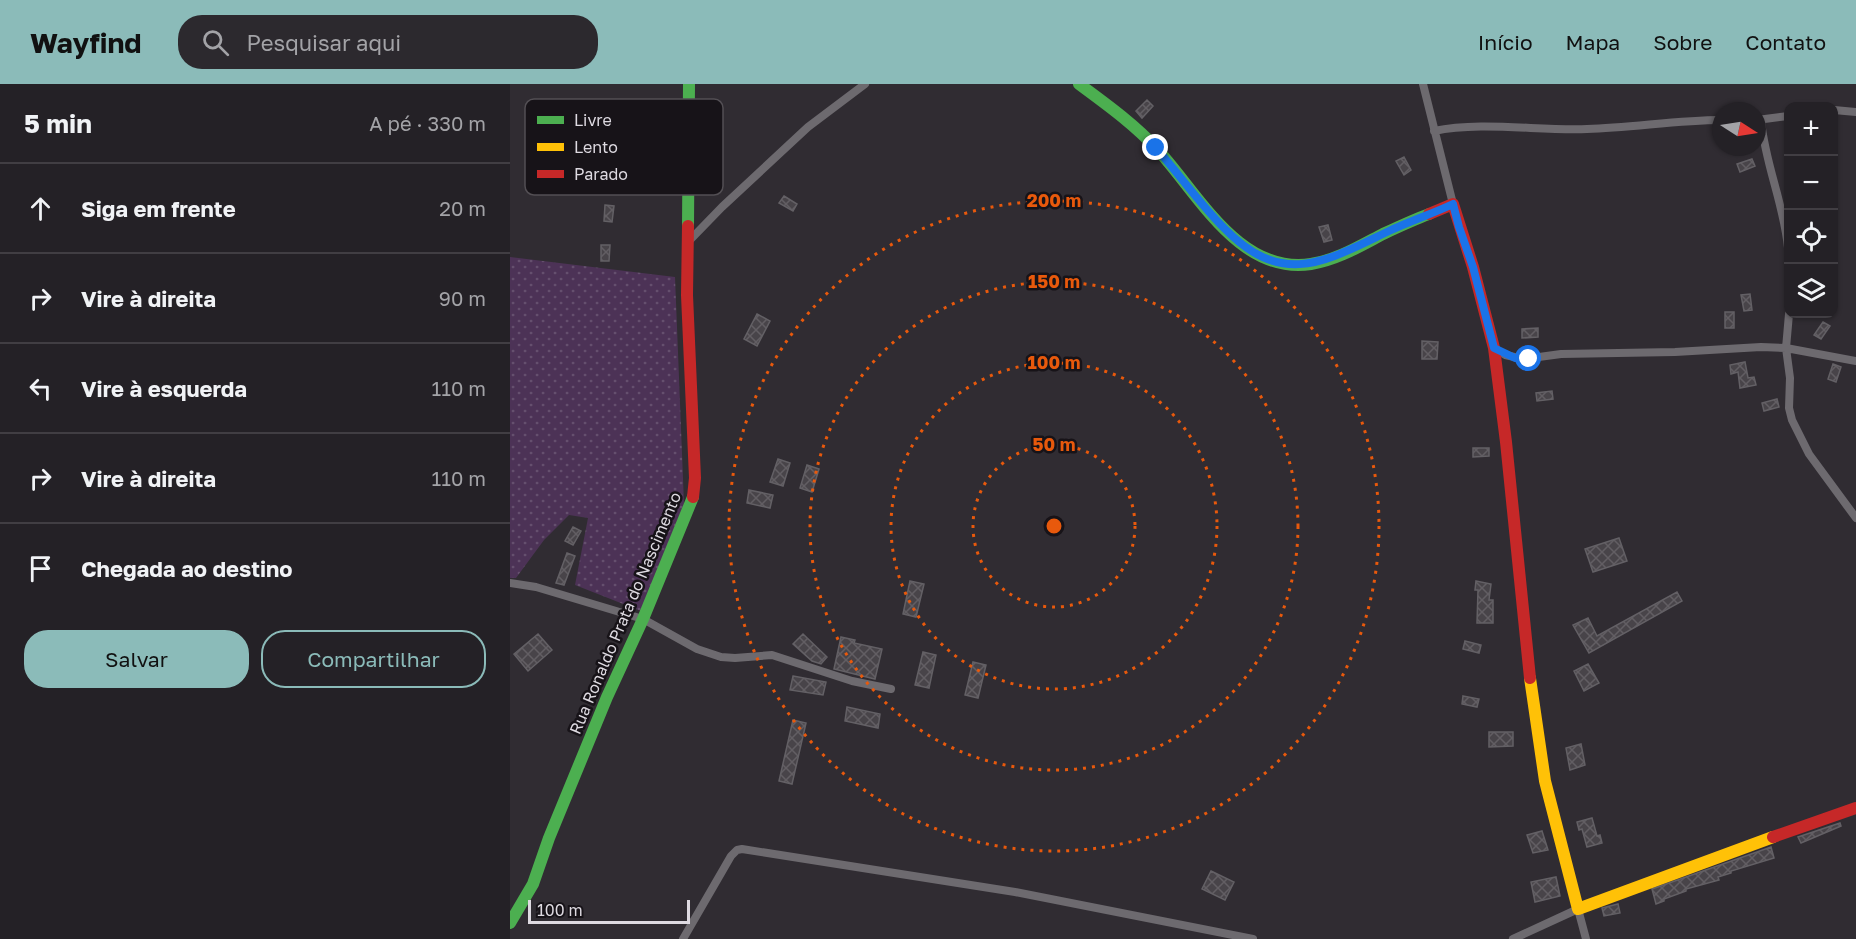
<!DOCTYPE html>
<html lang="pt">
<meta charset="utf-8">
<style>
body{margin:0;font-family:"Golos Text",sans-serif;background:#2c292e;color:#f1f3f6}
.controls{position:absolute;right:18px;top:18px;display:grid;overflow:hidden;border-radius:12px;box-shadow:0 2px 4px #0004}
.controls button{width:54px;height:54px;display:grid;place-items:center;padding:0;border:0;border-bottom:2px solid #413e43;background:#242126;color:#f1f3f6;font:30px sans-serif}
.compass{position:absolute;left:1202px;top:18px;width:54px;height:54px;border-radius:50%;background:#242126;box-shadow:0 2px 4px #0004;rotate:102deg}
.scale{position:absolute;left:18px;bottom:15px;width:162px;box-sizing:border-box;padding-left:6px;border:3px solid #dedae1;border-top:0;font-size:16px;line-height:21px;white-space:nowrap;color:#dedae1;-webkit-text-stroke:4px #171318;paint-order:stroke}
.stop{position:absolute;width:18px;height:18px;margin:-14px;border:4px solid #1a73e8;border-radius:50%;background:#fff}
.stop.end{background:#1a73e8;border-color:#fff;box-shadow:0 2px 6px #0008}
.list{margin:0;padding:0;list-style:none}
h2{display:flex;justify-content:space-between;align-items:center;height:78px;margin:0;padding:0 24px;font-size:26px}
h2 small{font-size:20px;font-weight:400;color:#a3a3a7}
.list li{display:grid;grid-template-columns:39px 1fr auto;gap:18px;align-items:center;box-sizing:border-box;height:90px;padding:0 24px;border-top:2px solid #413e43}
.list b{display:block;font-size:22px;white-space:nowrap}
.list em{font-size:20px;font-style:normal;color:#a3a3a7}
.actions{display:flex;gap:12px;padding:18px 24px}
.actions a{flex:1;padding:14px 0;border:2px solid #8bbbb9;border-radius:24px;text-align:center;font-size:21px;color:#8bbbb9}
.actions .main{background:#8bbbb9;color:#111}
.icon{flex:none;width:33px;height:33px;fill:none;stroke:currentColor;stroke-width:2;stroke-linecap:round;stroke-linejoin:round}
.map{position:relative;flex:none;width:1346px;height:855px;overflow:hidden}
header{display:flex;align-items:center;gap:36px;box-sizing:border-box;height:84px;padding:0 30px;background:#8bbbb9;color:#111}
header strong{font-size:28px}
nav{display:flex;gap:33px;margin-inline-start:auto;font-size:21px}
.search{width:420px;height:54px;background:#2c292e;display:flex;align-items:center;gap:15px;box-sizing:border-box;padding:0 21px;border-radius:24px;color:#a3a3a7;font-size:22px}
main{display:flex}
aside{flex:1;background:#242126}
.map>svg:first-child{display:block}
.grass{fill:url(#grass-dots)}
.building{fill:url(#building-cross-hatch);stroke:#636065;stroke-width:1.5}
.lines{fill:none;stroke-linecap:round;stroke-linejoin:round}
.street{stroke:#6d6a6f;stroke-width:8}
.fast{stroke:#4caf50;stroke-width:12}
.slow{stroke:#ffc107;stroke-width:12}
.jam{stroke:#c62828;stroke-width:12}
.route{stroke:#1a73e8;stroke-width:8}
.ring{fill:none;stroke:#e8590c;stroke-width:3;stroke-dasharray:3 6}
.labels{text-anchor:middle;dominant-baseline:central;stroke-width:5;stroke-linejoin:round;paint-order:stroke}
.street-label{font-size:16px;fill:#dedae1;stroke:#171318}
.key{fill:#171318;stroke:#534f54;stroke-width:1.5}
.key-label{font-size:16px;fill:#dedae1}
.centre{fill:#e8590c;stroke:#171318;stroke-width:3}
.ring-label{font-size:18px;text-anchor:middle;font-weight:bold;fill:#e8590c;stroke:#171318;stroke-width:5;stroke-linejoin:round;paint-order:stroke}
</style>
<header>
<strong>Wayfind</strong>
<div class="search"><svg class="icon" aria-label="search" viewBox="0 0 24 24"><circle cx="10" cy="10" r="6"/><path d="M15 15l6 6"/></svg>Pesquisar aqui</div>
<nav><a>Início</a><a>Mapa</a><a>Sobre</a><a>Contato</a></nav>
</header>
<main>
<aside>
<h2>5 min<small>A pé · 330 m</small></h2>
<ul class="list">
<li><svg class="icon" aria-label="ahead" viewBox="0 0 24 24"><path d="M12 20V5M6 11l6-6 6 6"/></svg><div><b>Siga em frente</b></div><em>20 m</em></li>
<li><svg class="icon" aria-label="right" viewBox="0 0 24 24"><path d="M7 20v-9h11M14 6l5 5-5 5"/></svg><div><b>Vire à direita</b></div><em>90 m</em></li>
<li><svg class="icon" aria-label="left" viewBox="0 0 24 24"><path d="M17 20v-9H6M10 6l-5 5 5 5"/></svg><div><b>Vire à esquerda</b></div><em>110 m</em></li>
<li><svg class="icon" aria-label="right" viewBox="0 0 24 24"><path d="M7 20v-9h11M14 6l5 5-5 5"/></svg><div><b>Vire à direita</b></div><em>110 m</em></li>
<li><svg class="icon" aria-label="arrive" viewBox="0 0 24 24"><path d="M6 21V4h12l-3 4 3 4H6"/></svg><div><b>Chegada ao destino</b></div></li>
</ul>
<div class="actions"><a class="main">Salvar</a><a>Compartilhar</a></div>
</aside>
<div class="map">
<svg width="1346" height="855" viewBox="0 0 1346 855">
<defs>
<pattern id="grass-dots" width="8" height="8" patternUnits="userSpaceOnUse" patternTransform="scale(1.5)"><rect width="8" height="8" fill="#4c3256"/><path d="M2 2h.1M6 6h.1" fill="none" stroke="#654f6e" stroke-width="1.8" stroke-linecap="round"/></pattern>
<pattern id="building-cross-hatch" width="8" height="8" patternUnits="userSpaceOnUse" patternTransform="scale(1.5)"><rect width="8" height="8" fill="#484449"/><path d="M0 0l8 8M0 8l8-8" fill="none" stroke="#625e63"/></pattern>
</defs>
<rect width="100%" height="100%" fill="#302c32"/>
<!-- grass -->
<path class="grass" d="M0,173L165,193L174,420L131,527L65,501L78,434L59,431L34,456L6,494H0Z"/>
<!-- building -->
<path class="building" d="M637,16L643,22L632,34L626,27Z
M894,73L901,86L894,91L886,77Z
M1242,75L1245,82L1230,88L1227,80Z
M274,112L287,120L283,127L269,119Z
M95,121L104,122L102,138L94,137Z
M818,141L822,156L814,158L809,143Z
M91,161H100L99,177H91Z
M1240,210L1242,226L1234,227L1231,211Z
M1215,228H1224V244H1215Z
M247,230L260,237L247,262L234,255Z
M1313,238L1320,242L1311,255L1304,251Z
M1028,244V253L1012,254V245Z
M912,257L928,258L927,275H912Z
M1235,278L1238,294L1244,293L1246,301L1230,304L1228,288L1221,290L1220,281Z
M1323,280L1331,283L1326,298L1318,295Z
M1042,307L1043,315L1027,317L1026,309Z
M1267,315L1269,323L1254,327L1252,319Z
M963,364H979V372L963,373Z
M268,375L280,379L273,402L260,398Z
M297,381L309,385L302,408L290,404Z
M239,406L263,411L260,424L237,419Z
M63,443L71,447L63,461L55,457Z
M1109,454L1117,477L1083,488L1075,465Z
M57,469L65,472L54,501L46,499Z
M400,497L414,500L406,533L393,530Z
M966,497L981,500L979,516H983V539H967L968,506H965Z
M1167,508L1172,517L1079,569L1063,541L1078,534L1087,552Z
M28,550L42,566L18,587L4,570Z
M293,550L317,573L311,580L302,577L283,560Z
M331,553L345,556L344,559L372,565L365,595L324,585Z
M955,557L971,561L969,569L953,565Z
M413,568L426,571L419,604L405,601Z
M463,578L476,581L468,614L455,611Z
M1078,580L1089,599L1074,607L1064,587Z
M283,592L316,598L313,611L280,606Z
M953,612L969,615L967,623L952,620Z
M337,623L370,630L368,644L335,637Z
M283,636L296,639L282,700L269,697Z
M979,648H1003V662L979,663Z
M1071,660L1075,681L1060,686L1056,664Z
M1082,734L1087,752L1090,751L1092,759L1077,763L1072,745L1069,746L1067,738Z
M1330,739L1331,742L1291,759L1288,753Z
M1032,747L1038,766L1023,769L1017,751Z
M1261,763L1264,774L1221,787V789L1208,793L1209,796L1176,805V807L1154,815V817L1146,820L1142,805Z
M701,787L724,798L715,816L692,805Z
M1046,793L1050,812L1025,818L1021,798Z
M1108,820L1110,829L1094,832L1092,824Z"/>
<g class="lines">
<!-- street -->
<path class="street" d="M913,0L943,120
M1324,26L1346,28
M1247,36L1278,32
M1251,36C1255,80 1274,120 1278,164
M924,47C971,37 1029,47 1077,45C1122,44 1166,36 1211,36
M178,158L212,123L298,43L355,0
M1279,230L1276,264L1280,294L1279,324L1282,336L1299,370L1346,434
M984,264L995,271L1014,275L1051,270L1165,268L1251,263L1276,264L1346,277
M0,499L26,503L133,535L187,565L211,573L225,574L262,571L342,597L381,605
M173,855L221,772L227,766L232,765L505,808L743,855
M1003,855L1068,825L1076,855"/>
<!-- fast -->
<path class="fast" d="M569,0C596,20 624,40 647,65C688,109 729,191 801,180C827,176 850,162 873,150C888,143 903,136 919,130
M178,142L179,0
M0,839L23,800L39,754L97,613L133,535L183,413"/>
<!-- slow -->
<path class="slow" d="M1020,594L1035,697L1068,825L1263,753"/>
<!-- jam -->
<path class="jam" d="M919,130L943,120L963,183L984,264L996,358L1020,594
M178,142L177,211L185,394L183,413
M1263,753L1346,724"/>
</g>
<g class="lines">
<!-- route -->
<path class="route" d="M646,64C669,90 689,119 714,144C773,205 816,177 879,147C900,137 922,130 943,120L949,143L963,183L984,264L1005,274L1019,275"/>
</g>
<!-- distance rings -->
<g class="ring">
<circle cx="544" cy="442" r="81"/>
<circle cx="544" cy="442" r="163"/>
<circle cx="544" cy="442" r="244"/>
<circle cx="544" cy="442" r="325"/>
</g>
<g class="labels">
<!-- street labels -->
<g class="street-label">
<text transform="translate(115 529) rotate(-67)">Rua Ronaldo Prata do Nascimento</text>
</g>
</g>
<!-- legend -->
<rect x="15" y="15" width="198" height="96" rx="9" class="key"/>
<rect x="27" y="32" width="27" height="8" fill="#4caf50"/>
<rect x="27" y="59" width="27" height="8" fill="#ffc107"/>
<rect x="27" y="86" width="27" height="8" fill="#c62828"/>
<g class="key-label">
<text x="64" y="42">Livre</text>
<text x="64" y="69">Lento</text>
<text x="64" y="96">Parado</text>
</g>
<circle cx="544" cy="442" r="9" class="centre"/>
<g class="ring-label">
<text x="544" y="123">200 m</text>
<text x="544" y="204">150 m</text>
<text x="544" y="285">100 m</text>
<text x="544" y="367">50 m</text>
</g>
</svg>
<div class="controls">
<button>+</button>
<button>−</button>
<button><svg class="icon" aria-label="locate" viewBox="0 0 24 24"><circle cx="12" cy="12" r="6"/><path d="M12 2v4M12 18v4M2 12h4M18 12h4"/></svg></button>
<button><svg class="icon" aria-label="layers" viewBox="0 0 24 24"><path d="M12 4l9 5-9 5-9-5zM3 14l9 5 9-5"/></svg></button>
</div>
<svg class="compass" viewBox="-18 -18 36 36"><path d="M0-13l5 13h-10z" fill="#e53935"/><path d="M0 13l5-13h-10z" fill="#a3a3a7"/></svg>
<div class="scale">100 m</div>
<div class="stop" style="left:1019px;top:275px"></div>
<div class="stop end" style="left:646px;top:64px"></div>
</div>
</main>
